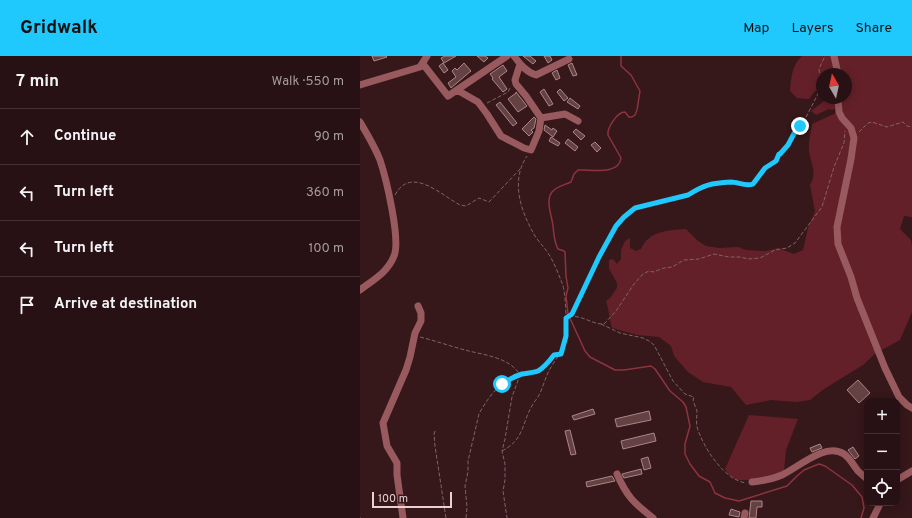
<!DOCTYPE html>
<meta charset="utf-8">
<style>
body{margin:0;font-family:Overpass,sans-serif;background:#301a1d;color:#f1f3f6}
.controls{position:absolute;right:12px;bottom:12px;display:grid;overflow:hidden;border-radius:8px;box-shadow:0 2px 10px #0003}
.controls button{width:36px;height:36px;display:grid;place-items:center;padding:0;border:0;border-bottom:1px solid #443134;background:#281114;color:#f1f3f6;font:20px sans-serif}
.compass{position:absolute;left:456px;top:12px;width:36px;height:36px;border-radius:50%;background:#281114;box-shadow:0 2px 10px #0003;rotate:351deg}
.scale{position:absolute;left:12px;bottom:10px;width:80px;box-sizing:border-box;padding-left:4px;border:2px solid #e7d1d1;border-top:0;font-size:11px;line-height:14px;white-space:nowrap;color:#e7d1d1;-webkit-text-stroke:3px #36171a;paint-order:stroke}
.stop{position:absolute;width:12px;height:12px;margin:-9px;border:3px solid #1fc9fd;border-radius:50%;background:#fff}
.stop.end{background:#1fc9fd;border-color:#fff;box-shadow:0 1px 4px #0008}
.list{margin:0;padding:0;list-style:none}
h2{display:flex;justify-content:space-between;align-items:center;height:52px;margin:0;padding:0 16px;font-size:17px}
h2 small{font-size:13px;font-weight:400;color:#a59da0}
.list li{display:grid;grid-template-columns:26px 1fr auto;gap:12px;align-items:center;box-sizing:border-box;height:56px;padding:0 16px;border-top:1px solid #443134}
.list b{display:block;font-size:15px;white-space:nowrap}
.list em{font-size:13px;font-style:normal;color:#a59da0}
.icon{flex:none;width:22px;height:22px;fill:none;stroke:currentColor;stroke-width:2;stroke-linecap:round;stroke-linejoin:round}
.map{position:relative;flex:none;width:552px;height:462px;overflow:hidden}
header{display:flex;align-items:center;gap:24px;box-sizing:border-box;height:56px;padding:0 20px;background:#1fc9fd;color:#111}
header strong{font-size:19px}
nav{display:flex;gap:22px;margin-inline-start:auto;font-size:14px}
main{display:flex}
aside{flex:1;background:#281114}
.map>svg:first-child{display:block}
.green{fill:#642029}
.lines{fill:none;stroke-linecap:round;stroke-linejoin:round}
.stream{stroke:#8d343f;stroke-width:1.5}
.building{fill:#644143;stroke:#ad8586}
.path{stroke:#7f6466;stroke-width:1;stroke-dasharray:4 2;stroke-linecap:butt}
.minor{stroke:#985a5e;stroke-width:7}
.route{stroke:#1fc9fd;stroke-width:5}
</style>
<header>
<strong>Gridwalk</strong>
<nav><a>Map</a><a>Layers</a><a>Share</a></nav>
</header>
<main>
<aside>
<h2>7 min<small>Walk · 550 m</small></h2>
<ul class="list">
<li><svg class="icon" aria-label="ahead" viewBox="0 0 24 24"><path d="M12 20V5M6 11l6-6 6 6"/></svg><div><b>Continue</b></div><em>90 m</em></li>
<li><svg class="icon" aria-label="left" viewBox="0 0 24 24"><path d="M17 20v-9H6M10 6l-5 5 5 5"/></svg><div><b>Turn left</b></div><em>360 m</em></li>
<li><svg class="icon" aria-label="left" viewBox="0 0 24 24"><path d="M17 20v-9H6M10 6l-5 5 5 5"/></svg><div><b>Turn left</b></div><em>100 m</em></li>
<li><svg class="icon" aria-label="arrive" viewBox="0 0 24 24"><path d="M6 21V4h12l-3 4 3 4H6"/></svg><div><b>Arrive at destination</b></div></li>
</ul>
</aside>
<div class="map">
<svg width="552" height="462" viewBox="0 0 552 462">
<rect width="100%" height="100%" fill="#36171a"/>
<!-- green -->
<path class="green" d="M442,0H552V161L544,160L540,173L551,184L552,190V256L540,284L520,295L484,200L478,173L496,81L478,52L472,54L469,53L456,59L451,55L464,45V42H486V18H462V35H455L449,43L437,42L430,35C431,22 432,9 442,0Z
M476,57L490,73L493,81L475,175L517,296L503,309L464,333L450,344L436,346L411,344L386,349L371,331L343,326L328,316L314,300L311,290L299,281L277,279L252,272C249,262 249,254 246,245L250,242L257,232V227L249,213V204L253,203L257,208L261,203V194L265,185L270,182V192L276,195L281,193C289,175 308,174 326,173L338,185L346,190L359,192L378,191L386,194L406,195L418,192L434,198L443,194L448,172L455,155L450,129C458,117 450,106 449,94C448,86 451,76 452,68Z
M389,359L438,363L426,394L424,415L415,420L394,424H376L369,419L365,413Z"/>
<g class="lines">
<!-- stream -->
<path class="stream" d="M261,0V10L271,19L280,35L277,54L275,59L272,61H269L265,56C257,56 247,72 248,79L261,102C259,120 230,113 218,114L214,118L211,126C205,129 197,130 192,136C185,145 192,160 193,170C194,178 194,186 198,193L204,195L205,196L206,220L208,232L206,240L208,258L225,295L230,301L255,314H264L291,310L295,313L310,335L323,346L326,351L330,370L325,388V398L330,408L339,420L350,426L355,437L365,442L379,445L427,430L437,420L444,414L459,408L465,410L492,429L502,441L504,452L501,462"/>
</g>
<!-- building -->
<path class="building" d="M12,0H26L27,1L14,5Z
M85,0H96L84,7L81,2Z
M117,0H125L128,2L124,6Z
M163,0H170L176,5L173,8Z
M184,0H190L192,4L188,7Z
M83,7L88,14L84,17L79,10Z
M104,7L111,15L91,32L88,27L96,21L92,15L95,12L97,14Z
M212,7L217,19L213,20L208,9Z
M143,9L147,15L139,21L147,33L143,36L132,23L133,22L130,18Z
M197,14L200,22L196,24L192,17Z
M184,33L193,48L189,50L180,36Z
M200,33L208,42L204,45L197,36Z
M156,36L167,50L158,56L148,43L156,37Z
M210,42L220,50L218,53L207,46Z
M140,46L157,67L153,70L136,49Z
M174,61L176,63L174,72L171,74L173,76L169,80L162,73Z
M185,69L192,74L193,72L197,75L193,81L184,74Z
M216,73L225,80L221,84L213,76Z
M191,81L200,87L198,90L189,85Z
M208,83L218,91L215,95L205,87Z
M235,86L241,92L237,96L231,89Z
M498,324L510,337L499,347L487,334Z
M233,353L235,358L214,364L212,360Z
M289,355L291,364L257,371L255,363Z
M210,374L216,398L211,399L205,375Z
M294,377L296,385L263,393L261,385Z
M460,388L462,392L452,396L450,392Z
M493,391L499,400L495,403L488,394Z
M288,401L291,412L284,414L281,403Z
M281,413L282,418L264,422L262,418Z
M252,420L255,425L227,431L226,426Z
M391,445H402V451H397L396,462H389Z
M371,453L380,456L379,461L369,459Z"/>
<g class="lines">
<!-- path -->
<path class="path" d="M127,47L148,36L150,32
M499,76L508,67L512,66L527,71L543,66L547,70L552,71
M35,139C51,109 81,139 100,149L106,150L119,142L129,146L160,113
M209,261C222,258 232,269 244,268L256,255L274,228L283,218L289,215L293,216L304,212L312,211L324,204L339,203L354,198L369,201H380L388,203L400,202L415,194L427,192L435,187L462,151L474,111L484,87L485,75
M206,263C218,256 222,236 227,225C237,202 254,166 275,152L328,139C342,131 356,125 374,127C380,127 386,131 393,128L402,115L416,105L419,98H420L429,89L437,73L444,65L461,32L459,13L465,0
M241,268L260,277L283,282L289,285L294,289L313,325L325,338L334,341L333,344C334,348 336,352 337,355C337,361 336,366 337,371C343,391 364,424 386,427
M60,281C76,285 90,290 105,294C123,299 150,301 160,319L152,341L145,383L142,395L145,408V424L143,435L147,462
M75,375L74,378L75,390L86,462
M142,395C165,383 161,368 173,348C174,346 176,344 178,341C182,334 184,326 187,319C194,303 202,300 205,281C207,271 206,235 202,227C198,217 194,206 188,197C184,191 179,186 175,180C161,156 150,125 167,100
M0,461V462
M106,462L107,451L105,430L108,416V405L119,358C128,341 141,324 160,318C166,317 173,317 179,314C187,310 191,299 200,298"/>
<!-- minor -->
<path class="minor" d="M154,0C160,8 166,16 176,19L209,3
M474,0L478,18
M63,8L88,40L147,0
M160,8L155,24L156,28L166,40L181,62L205,58L218,65
M0,29L60,11L67,0
M97,34L118,46L127,58L141,80L164,92L171,94L179,75L181,62
M478,42L479,56L482,62L491,72L494,82L491,103L477,171L478,188L491,221L497,242L525,312L539,341L547,349L552,352
M0,66C7,78 15,91 20,104C26,122 41,184 34,200C28,216 13,224 0,234
M257,418C267,441 274,447 293,462
M537,424L552,415
M392,426C402,425 413,423 422,419C439,411 465,386 484,398C490,402 493,409 498,415C501,418 504,420 507,423
M43,462L37,419V407L27,390L23,367L46,314L50,301L55,277L61,265V257L58,250
M384,462L385,457
M513,462L519,450L520,447"/>
</g>
<g class="lines">
<!-- route -->
<path class="route" d="M142,328C148,324 155,320 162,318C167,317 173,317 178,315C185,311 189,305 194,299L201,298L206,280V262L212,258L239,201L256,170L264,161L275,152L328,139C344,129 351,127 371,126C378,126 386,131 393,128L405,112L416,105L419,98H420L428,89L437,72L440,70"/>
</g>
</svg>
<div class="controls">
<button>+</button>
<button>−</button>
<button><svg class="icon" aria-label="locate" viewBox="0 0 24 24"><circle cx="12" cy="12" r="6"/><path d="M12 2v4M12 18v4M2 12h4M18 12h4"/></svg></button>
</div>
<svg class="compass" viewBox="-18 -18 36 36"><path d="M0-13l5 13h-10z" fill="#e53935"/><path d="M0 13l5-13h-10z" fill="#a59da0"/></svg>
<div class="scale">100 m</div>
<div class="stop" style="left:142px;top:328px"></div>
<div class="stop end" style="left:440px;top:70px"></div>
</div>
</main>
